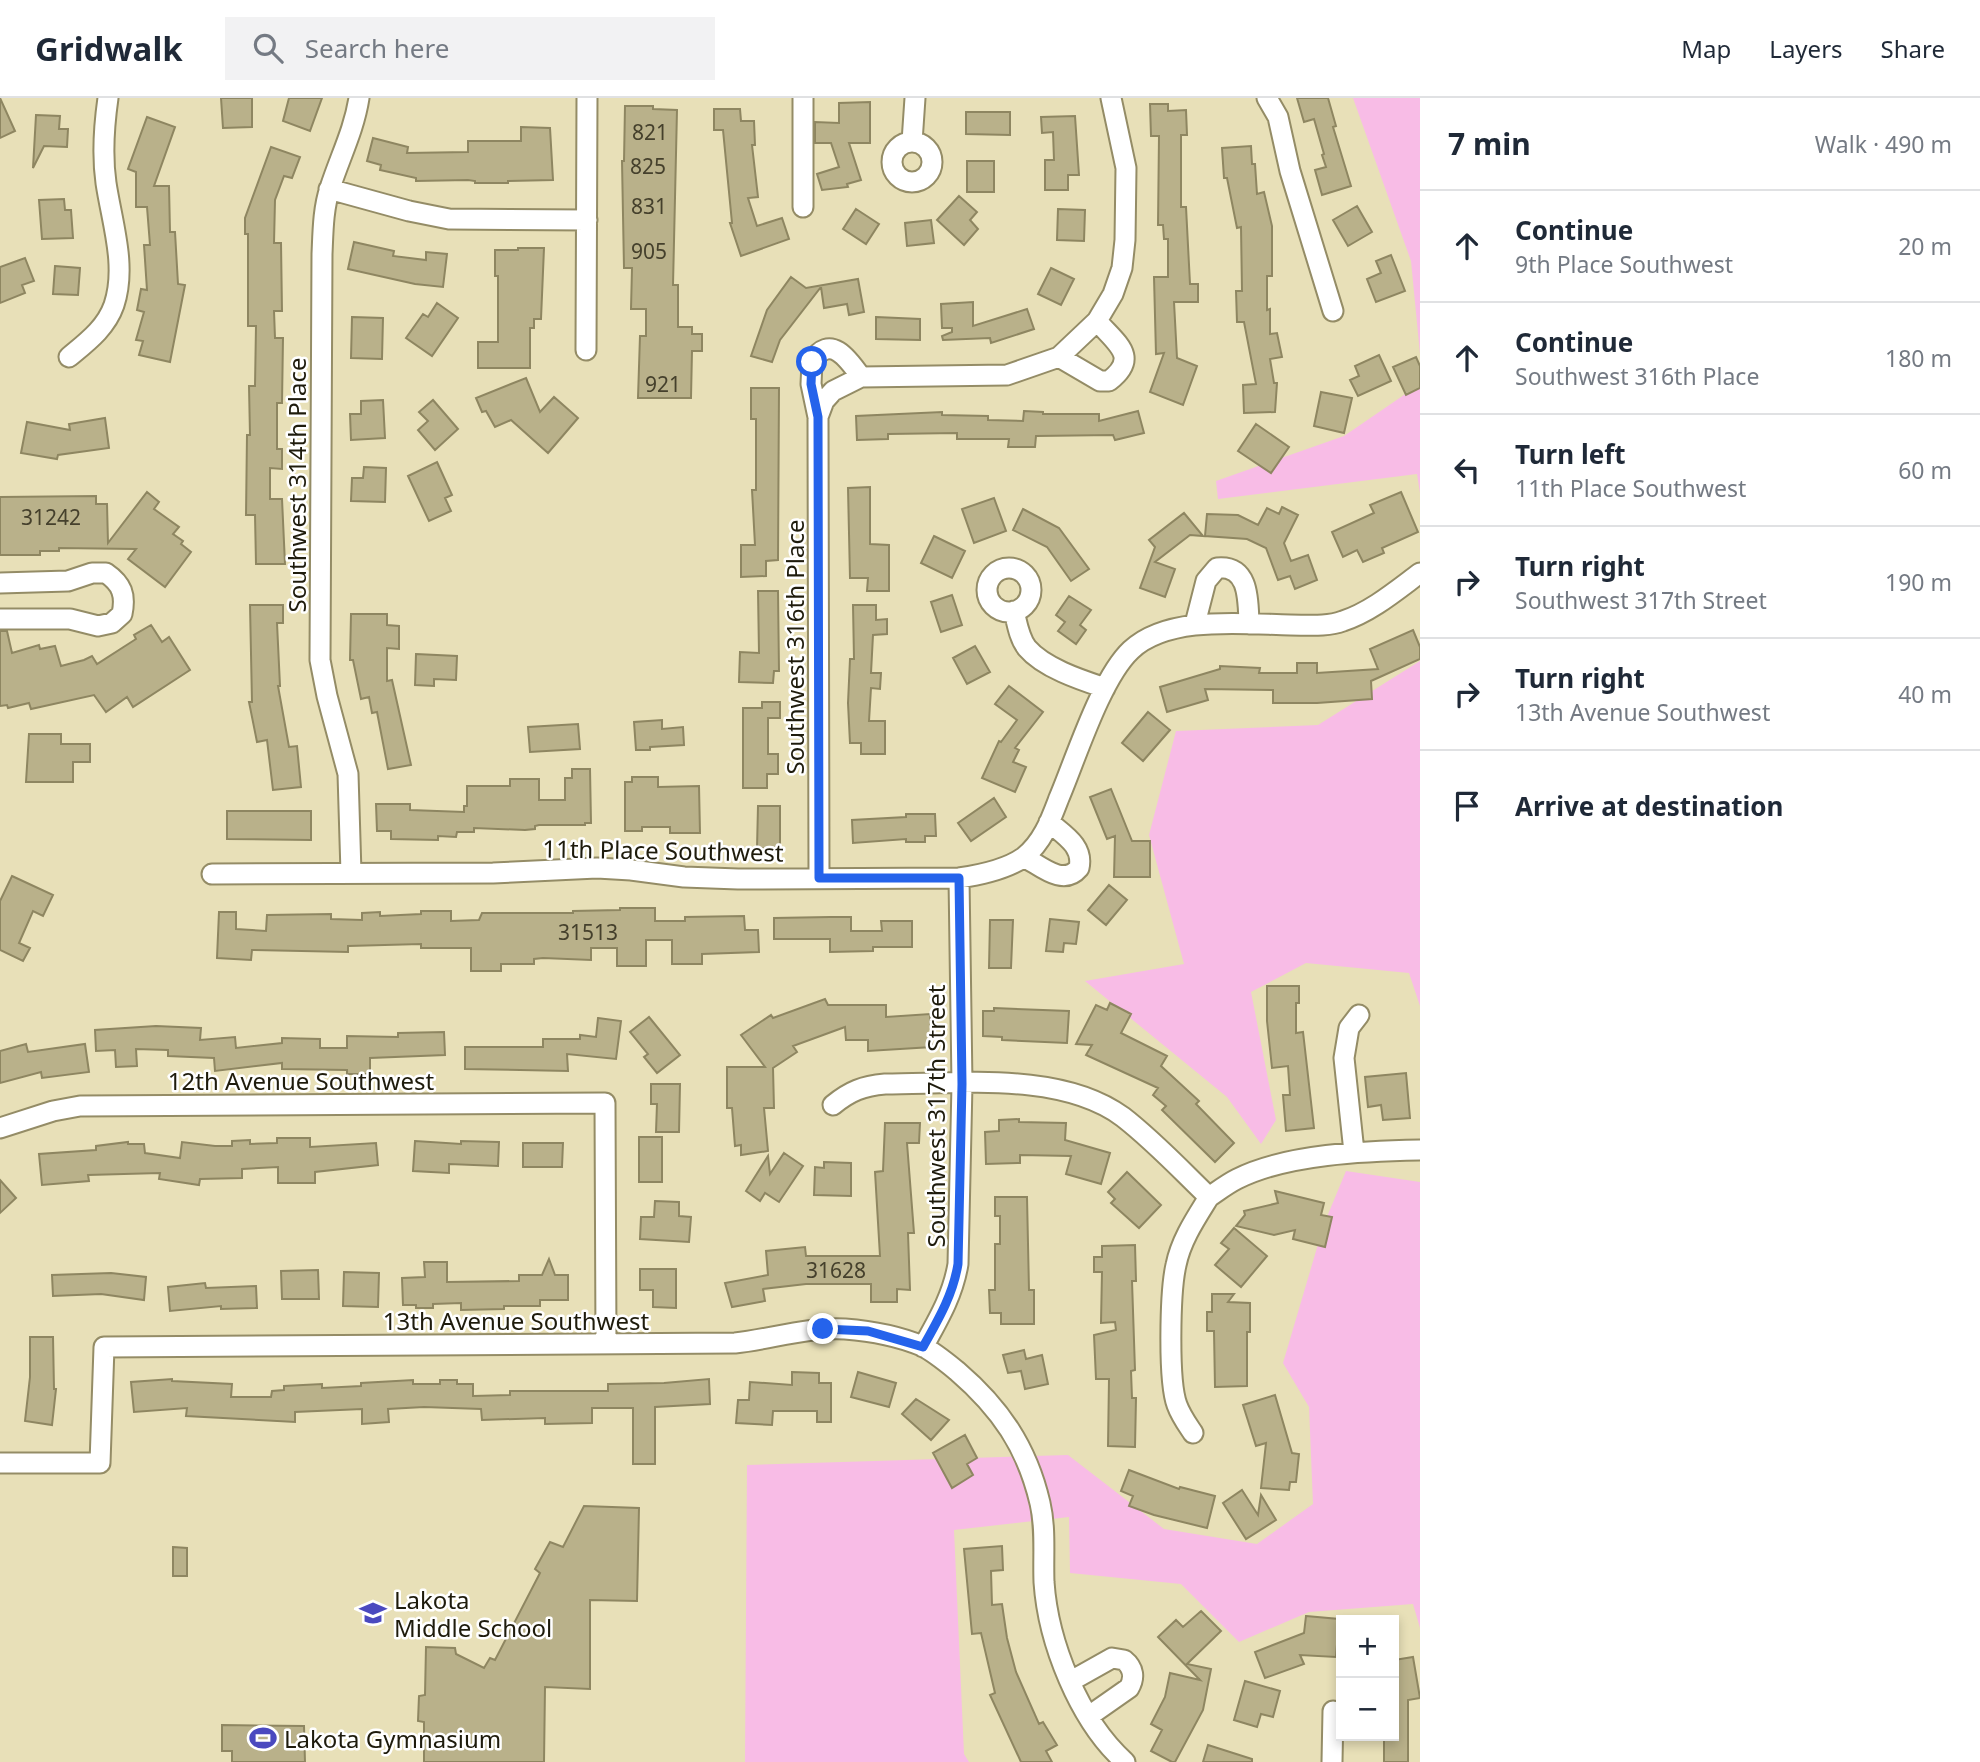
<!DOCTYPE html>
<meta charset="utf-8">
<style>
body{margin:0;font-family:"Noto Sans",sans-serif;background:#f2f2f3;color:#1f2937}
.controls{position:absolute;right:21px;bottom:21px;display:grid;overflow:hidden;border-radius:0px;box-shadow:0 4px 10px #0003}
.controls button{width:63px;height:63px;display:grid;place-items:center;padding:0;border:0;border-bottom:2px solid #e0e1e3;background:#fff;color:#1f2937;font:35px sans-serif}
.stop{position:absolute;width:21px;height:21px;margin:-16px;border:5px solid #2563eb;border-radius:50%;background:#fff}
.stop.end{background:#2563eb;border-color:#fff;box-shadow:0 2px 7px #0008}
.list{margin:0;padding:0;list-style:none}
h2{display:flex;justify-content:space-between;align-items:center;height:91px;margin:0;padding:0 28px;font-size:30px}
h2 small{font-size:23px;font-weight:400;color:#747a83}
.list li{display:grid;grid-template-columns:46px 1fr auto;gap:21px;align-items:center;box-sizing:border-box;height:112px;padding:0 28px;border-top:2px solid #e0e1e3}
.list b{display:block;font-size:26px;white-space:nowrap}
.list p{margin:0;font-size:23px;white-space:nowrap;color:#747a83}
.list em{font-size:23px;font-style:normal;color:#747a83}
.icon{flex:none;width:38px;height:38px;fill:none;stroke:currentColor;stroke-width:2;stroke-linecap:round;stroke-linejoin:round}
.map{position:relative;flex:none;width:1420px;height:1664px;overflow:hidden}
header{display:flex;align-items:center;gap:42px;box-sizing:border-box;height:98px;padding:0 35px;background:#fff;border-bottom:2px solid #e0e1e3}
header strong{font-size:33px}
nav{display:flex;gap:38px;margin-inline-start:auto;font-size:24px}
.search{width:490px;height:63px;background:#f2f2f3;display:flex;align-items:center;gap:18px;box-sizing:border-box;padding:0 24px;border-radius:0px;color:#747a83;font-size:26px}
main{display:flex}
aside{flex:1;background:#fff}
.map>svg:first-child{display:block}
.green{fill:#f8bce6}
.building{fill:#b9b18a;stroke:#8e8661;stroke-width:2}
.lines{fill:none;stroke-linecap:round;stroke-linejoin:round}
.minor-casing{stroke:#948c66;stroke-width:23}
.minor{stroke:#fff;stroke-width:19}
.route{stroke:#2563eb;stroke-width:9}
.labels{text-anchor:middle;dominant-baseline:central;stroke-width:5;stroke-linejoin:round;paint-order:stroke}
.number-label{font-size:21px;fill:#45402c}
.street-label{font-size:24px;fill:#1e1b0c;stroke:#fff}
.poi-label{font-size:24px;fill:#1e1b0c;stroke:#fff;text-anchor:start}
</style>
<header>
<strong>Gridwalk</strong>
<div class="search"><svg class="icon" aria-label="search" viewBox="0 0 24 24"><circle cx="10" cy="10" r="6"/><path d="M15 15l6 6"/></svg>Search here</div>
<nav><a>Map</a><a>Layers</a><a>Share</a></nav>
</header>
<main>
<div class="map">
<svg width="1420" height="1664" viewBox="0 0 1420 1664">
<rect width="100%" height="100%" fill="#e8e0b8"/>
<!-- green -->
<path class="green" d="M1353,0H1420V256L1411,163Z
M1420,286V395L1417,376L1218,401L1216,383L1344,338Z
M1420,563V908L1409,875L1306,865L1251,894L1276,1022L1261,1046L1227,999L1085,883L1184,866L1149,737L1176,633L1318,627Z
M1346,1073L1420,1084V1530L1413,1506L1309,1514L1239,1544L1181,1486L1070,1475L1069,1419L954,1432L964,1656L969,1664H745L747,1367L1068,1357L1164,1431L1257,1446L1313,1406L1309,1309L1283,1265L1324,1126Z"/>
<!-- building -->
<path class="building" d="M0,0L15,33L0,40Z
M221,0H252V29L223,30Z
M289,0H322L310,33L283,23Z
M1297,0H1328L1336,28L1333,29L1351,88L1322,97L1315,72L1326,69L1322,57L1324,56L1314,21L1304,24Z
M870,4V45H849L861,82L847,86L848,89L822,92L817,76L839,69L831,45H815V24L839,25V5Z
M1150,6H1168V13L1186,12L1187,37H1181V109H1186L1190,186H1198V204H1174L1177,260L1197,268L1183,307L1150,294L1164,255L1156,256L1154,179H1168V141H1164L1163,127H1158L1159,38H1151Z
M625,8H653V11L677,12L673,187H678V229H692V236H702V253H692L691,300H638L640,238H646V211H631L632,170H624L622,63H624Z
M714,11H740L741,23H754L755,47H752L758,99L748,100L757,128L782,120L789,141L741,158L730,125H732L723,32H714Z
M966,14H1010V37L966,36Z
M36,17L60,18L59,31H68L67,49L44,48L33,70Z
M1075,18L1079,77H1068V92H1045V62H1054L1053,34L1042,35L1041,19Z
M147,19L175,29L154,88H169L170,134H175L178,186L185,187L170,264L139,257L143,243L136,242L144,214L137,212L141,191L147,192L144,147H150L147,109H136V74L128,71Z
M521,29L550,30L553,82L508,83V85H475V83L468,82L416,83V80L380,72L381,67L367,63L373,40L408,49L407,55L468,54V43H521Z
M1251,48L1252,66H1255L1257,96L1264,94L1272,128V178H1267V212L1270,211V236L1277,235L1282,259L1270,261L1274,285H1277L1275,314L1244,315L1243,287L1256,286L1244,224H1237L1236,193H1242L1241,129L1237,130L1227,80H1224L1222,50Z
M271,49L300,59L292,80L284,78L275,102L274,145H281L282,213H274L275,240H283L282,305H277V351H282V371L270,370V401H282L285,466H256L255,417H246L247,337H250L249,288H255L256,228H248V136H245V120Z
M967,63H994V94H967Z
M959,98L977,114L970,122L978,131L964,147L937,122Z
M64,101L65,112H71L73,140L42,141L39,102Z
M1357,108L1372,134L1348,148L1333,122Z
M856,111L879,126L866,146L843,131Z
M1058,111L1085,112L1084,143L1057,142Z
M931,122L934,145L907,148L905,125Z
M354,144L394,153L393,158L426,162V154L447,156L443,189L415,186L348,171Z
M518,150H544L541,221H534V230H530V270H478V244H498V178H495V152H518Z
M1391,157L1405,193L1376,204L1367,181L1381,175L1376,163Z
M25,160L34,183L22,187L25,195L0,205V169Z
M55,168L80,170L78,197L53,196Z
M1051,170L1074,181L1061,207L1038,196Z
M791,179L806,190L858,181L864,214L849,217L847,206L824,210L821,189L780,242L772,264L751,258L767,212Z
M973,204V228L1027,211L1034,231L991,245L990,240L943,242L942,238L952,234V230H942L941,206Z
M437,205L458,220L432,258L406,240L423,216L428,219Z
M352,219L383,220L382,261L351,260Z
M876,219L920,221V242L876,241Z
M1379,257L1391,283L1358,298L1350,282L1359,278L1355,268Z
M1416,259L1420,268V290L1406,297L1393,269Z
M526,280L540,314L554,299L578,320L548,355L511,322L495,329L486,313L482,314L476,300Z
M751,290H779L778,462L766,463V478L741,479V447H755L752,392H756V321H751Z
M1321,294L1352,300L1344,335L1314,328Z
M383,302L385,340L351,342L350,316H361V303Z
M433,302L458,331L435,352L418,332L428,323L419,314Z
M1024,313L1043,314V316H1099V323L1138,313L1144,335L1115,342L1113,337L1036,338L1035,349H1008L1009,341H957V335L888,336V341L857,342L856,318L942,314V317L988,318V322L1023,323Z
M105,320L109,350L58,357L57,361L21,355L27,324L70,332L69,326Z
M1256,326L1289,349L1271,375L1238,353Z
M437,364L452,397L445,400L451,413L429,423L408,378Z
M364,369L386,370L385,404L351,403L352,380H363Z
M870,389V446L889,447V493H867L868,480H850L848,390Z
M147,394L159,404L154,411L179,429L173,436L183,443L181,446L191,454L165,489L128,461L136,451L59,450V453H40V457H0V399L96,398V406H107L108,445Z
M1401,394L1418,434L1382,450L1384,455L1363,464L1357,452L1343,459L1332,434L1374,415L1370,407Z
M994,400L1006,433L974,445L962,411Z
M1282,409L1298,417L1284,445L1291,463L1308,457L1317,482L1295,491L1290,478L1278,482L1266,450L1247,441L1205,438L1207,416L1238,417L1258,427L1267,410L1279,416Z
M1023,411L1059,430L1089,471L1071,483L1047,449L1013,432Z
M1184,415L1203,438L1190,437L1155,464L1175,471L1165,499L1140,490L1155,449L1149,442Z
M934,438L965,453L952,480L921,465Z
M758,493H778L779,573H774L773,585L739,584L740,554L759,555Z
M952,497L962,527L941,534L931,504Z
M1069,498L1091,512L1080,527L1086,532L1076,546L1058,533L1065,524L1056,517Z
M250,507H283V525H277L280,588H278L289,649L297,648L301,689L273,692L267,642L257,644L249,604H252Z
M853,507H876V522L887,521V536L873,537L871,575H881L880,591L871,590L869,623H885V656H861V645H850L848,605L850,561H854Z
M351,516H387V527L399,528V551L387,550V583L392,582L411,667L388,671L377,614L372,615L369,599L361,601L353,562H350Z
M151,527L162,544L169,539L190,572L133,609L127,599L106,614L94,597L31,611L29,605L8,610L7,607L0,608V533H7L12,555L39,547L40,551L55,548L61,568L84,562L92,558L97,566L136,541L134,537Z
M1413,532L1420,549V561L1371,583L1372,601L1317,605H1273V592L1205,591L1208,602L1167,614L1160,589L1220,571V568L1260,570L1259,575H1297V565H1317V575L1378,571L1370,551Z
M975,548L990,574L967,586L953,560Z
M416,556L457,558L456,582L434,581V588L415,587Z
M1009,588L1043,614L1015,650L1019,652L1013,664L1026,669L1015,694L982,680L999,643L1001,644L1017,622L995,606Z
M762,604H780V620H768V656H778V676H767V690H743V610H762Z
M1148,614L1170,632L1143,663L1122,645Z
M662,622V631L683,629L684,647L650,649V652H636L634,624Z
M578,626L580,651L530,654L528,629Z
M29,636H61V646H90V664H73V684H26Z
M572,671H590L591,725H585V727H539L535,728V731L525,732L474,730V734H457L456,739L438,738V742L391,741V733H377L376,706H410V712L464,714V708H467V688H510V681H539V702H565V680H572Z
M632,679H658V689L699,688L700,735H670V729H642V733H625V684H632Z
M1111,691L1132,743H1150V779H1114L1115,738L1107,741L1090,699Z
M994,700L1006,719L971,743L958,725Z
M758,708H780V751L757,750Z
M227,713H311V742L227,741Z
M906,716H935L936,738H925V744H906V741L853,745L852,722L906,719Z
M12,778L53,797L43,818L33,813L19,845L30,850L23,863L0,852V803Z
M1109,787L1127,802L1106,827L1088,812Z
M620,810H655V823H685V819L744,818L745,832H758L759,854L702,856V866H672V842H646V868H617V850H591V862L543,860L534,861V866H501V873H471V850H421V846L348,848V854L252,852L251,862L217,860L219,814H236V831L266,833L267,817L331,816V821L362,822V815L380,814V818L421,816V813H451V823L479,822L482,815H573V813L620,812Z
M830,819H851V833H882L881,823H912V849H873V853L830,854V841H774V820Z
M1050,821L1079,824L1076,846L1064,845L1063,854L1046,853Z
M990,822H1013L1011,870H989Z
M1267,888H1299V905H1296V935L1303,934L1314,1030L1286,1033L1283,997H1290L1288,968L1272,970L1267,923Z
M825,901L828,907H886V919L930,916L932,949L868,953V942H846L845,929L793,948L797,954L773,970L774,1010H764L768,1053L741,1057V1047L735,1048L732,1010H727V969H765L741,937L771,917L773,920Z
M1110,905L1131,916L1121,935L1167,958L1161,968L1199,1003L1196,1006L1234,1045L1215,1064L1162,1012L1166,1008L1153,997L1158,990L1086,957L1092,947L1076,946L1096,907L1107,912Z
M994,910L1069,913L1067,945L1002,942V939L983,938V913H994Z
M649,919L680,957L657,975L644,959L648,956L630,934Z
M598,920L621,923L616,961L567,956L568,973L465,971V949H543V941H580V937L596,939Z
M156,928L201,930L200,942L235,939L236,950L282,945V940L320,941V950H347V938L398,939V935L444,934L445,957L370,960V976H347V972L282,971V965L215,973L214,960L168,958V952L136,951L137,968L116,969L115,952L96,953L95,932Z
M26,946L28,954L85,946L89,974L42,980L41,974L0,985V953Z
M1406,975L1410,1020L1383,1022L1381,1007L1368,1009L1365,979Z
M651,986H680L679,1034H656L657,1006H651Z
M1019,1021V1024L1066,1025L1065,1042L1110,1055L1101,1086L1066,1076L1071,1058L1020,1057V1065L986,1066L985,1034L999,1033V1022Z
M885,1025H920L919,1045H907L914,1135H908L910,1192L897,1191V1204H871V1186H806L763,1191L765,1203L732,1209L725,1185L768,1177L766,1153L805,1149L806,1158H880L875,1074L883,1073Z
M639,1039H662V1084H639Z
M277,1040H310V1049L376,1045L378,1067L315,1074V1085H278V1069L242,1071V1080L200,1081L199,1087L159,1081L160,1075L88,1077L89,1083L42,1087L39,1056L96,1052V1048L128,1044V1046H144L145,1055L180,1060L182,1044L215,1048H232V1043L250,1042V1046L277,1045Z
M415,1043L461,1046V1043L499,1044L498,1068L449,1066V1075L413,1073Z
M523,1045H563L562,1069H523Z
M784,1055L803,1068L779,1104L765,1095L760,1103L746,1093L768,1058L770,1076Z
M824,1064L851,1065V1098L814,1097L815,1069L824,1070Z
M1127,1074L1161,1107L1139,1130L1111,1105L1115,1101L1108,1094Z
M0,1082L16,1100L0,1115Z
M1275,1093L1324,1105L1321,1117L1332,1119L1325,1149L1293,1141L1295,1132L1274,1137L1236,1128L1245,1117L1244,1113L1278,1105Z
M995,1099H1027L1029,1192H1034V1226H1001V1215H990L989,1192H995V1146H1000V1118H995Z
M655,1103L679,1104V1118L691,1119L689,1144L640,1141L641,1119H654Z
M1234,1130L1267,1158L1241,1189L1215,1167L1229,1151L1221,1145Z
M1135,1147L1136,1183H1132L1135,1272L1131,1273L1132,1300H1136L1135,1349L1108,1348L1109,1281H1096L1094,1237L1116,1232L1115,1224L1101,1225L1102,1174H1094V1159H1102V1148Z
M549,1161L555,1177H568V1202H540V1208H504V1211L461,1212V1205L433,1206V1210H416V1207H403L402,1180L425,1179L424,1164H447V1184L519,1183V1177H542Z
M640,1171H676V1210L653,1209V1192H640Z
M318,1172L319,1201H282L281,1173Z
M344,1174L379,1175L378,1209L343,1208Z
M111,1175L146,1179L144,1202L101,1196L53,1198L52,1177Z
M205,1185L206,1190L256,1188L257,1210L221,1211V1208L170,1213L168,1189Z
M1212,1196H1234L1228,1204L1250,1205V1234H1247V1288L1215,1289L1214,1233H1207V1214H1212Z
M30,1239H53L54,1291H56L52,1327L25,1323L30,1279Z
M1024,1252L1026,1261L1042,1257L1048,1286L1025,1291L1021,1273L1008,1275L1003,1257Z
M792,1274L819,1275V1285H831V1324H817V1313H773L772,1327L736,1325L738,1302H749L750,1284L792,1287Z
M858,1274L896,1285L889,1309L851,1299Z
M172,1281V1283L232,1286L231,1299H271L272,1293L284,1292V1288L322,1286V1290L361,1288V1285L413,1282V1286H440V1282H457V1286H473V1298L510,1297V1293H608V1286L664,1285L709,1281L710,1306L655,1309V1366H633V1310H592V1325L545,1326V1320L482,1322L481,1311L424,1309L388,1311L389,1324L362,1326V1311L295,1314V1324L186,1318L187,1310L134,1314L131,1284Z
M1275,1297L1292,1355L1299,1356L1296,1384H1290L1289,1392L1261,1390L1266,1345L1256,1348L1243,1307Z
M916,1301L949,1322L931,1342L902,1316Z
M965,1337L977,1360L967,1366L973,1377L952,1390L933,1355Z
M1129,1372L1179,1391L1180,1389L1215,1398L1207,1430L1154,1417L1129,1408L1133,1398L1121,1393Z
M1242,1392L1258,1417L1261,1397L1276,1422L1246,1441L1223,1405Z
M584,1408L639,1410L637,1503L590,1502V1591L545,1589L544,1664H424V1624L418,1623L419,1598L425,1597L426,1549L455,1550L456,1556L484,1570L490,1560L495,1562L540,1475L535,1471L550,1444L563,1449Z
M1002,1448L1003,1472L991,1473L992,1507L1002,1506L1007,1540L1016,1574L1039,1626L1043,1624L1057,1647L1046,1653L1052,1664H1021L990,1597L995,1595L981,1535L972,1536L964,1451Z
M173,1449L187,1450V1478H173Z
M1201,1513L1221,1533L1187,1566L1211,1571L1203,1612L1175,1664H1172L1151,1653L1162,1632L1151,1626L1165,1599L1170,1575L1200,1582L1158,1539L1176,1522L1183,1529Z
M1306,1518L1339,1521L1336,1559L1300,1557L1304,1566L1265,1580L1255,1554L1304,1535Z
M1413,1559L1420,1600L1408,1602V1664H1384V1638H1394V1562Z
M1245,1583L1280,1593L1273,1619L1261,1616L1257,1629L1234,1622Z
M222,1627L304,1628L305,1664H232V1653H222Z
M1208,1647L1252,1661V1664H1203Z"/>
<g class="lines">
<defs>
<path id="minor" d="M803,0V109
M1267,0L1278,19L1290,73L1333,213
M912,44L915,0
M892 64a20 20 0 1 1 40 0a20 20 0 1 1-40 0Z
M329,91L409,113L449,121L587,122
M586,252L587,0
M69,259C87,244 106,230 114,207C127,168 112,125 106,85C102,57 104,28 108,0
M1059,259L1100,283H1109C1140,259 1117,246 1097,223
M818,319L824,303L833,293L861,279L1007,277L1059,259L1097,223L1113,196L1122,170L1125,142L1126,70L1111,0
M987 492a22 22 0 1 1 44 0a22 22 0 1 1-44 0Z
M0,485L68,483L92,475H106C122,486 126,497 122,516L112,525L98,528L70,521H0
M1014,513C1017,525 1019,540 1027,550C1044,570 1081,582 1105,590
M1195,526L1206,483L1217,470C1250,467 1248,503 1249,526
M1024,759C1041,768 1063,789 1079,770C1084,748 1064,737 1049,724
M351,775L348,676L327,598L320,562L322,156C323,134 323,111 330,90C340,59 354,32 359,0
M212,776L493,775L597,770L631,772L684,779L738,781L959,780C980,777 1006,772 1024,759C1043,744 1051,721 1059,700C1076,660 1101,580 1131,552C1168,517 1243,526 1290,527C1308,527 1327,529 1343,523C1371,514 1397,492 1420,475
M819,780L818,319L811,286L812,264C830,234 849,262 861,279
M833,1007C850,993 863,988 885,986C958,986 1061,973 1123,1019C1154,1043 1181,1072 1209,1099C1218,1093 1227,1086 1237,1081C1286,1056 1366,1053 1420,1052
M0,1030L53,1013L80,1008L605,1005L606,1246
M1354,1054L1344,960L1349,930L1359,917
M923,1249C938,1222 953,1197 958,1166L962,986L959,780
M1193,1335C1187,1326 1181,1318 1177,1307C1168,1283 1170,1193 1176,1167C1181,1142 1196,1120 1209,1099
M0,1365H100L104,1249L735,1245C772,1241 806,1229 845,1231C871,1233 898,1238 922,1248C934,1254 946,1264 957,1273C1000,1310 1027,1349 1040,1405C1046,1431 1043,1457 1044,1484C1048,1544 1079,1623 1125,1664
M1071,1583L1112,1560L1124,1562C1134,1570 1135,1580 1129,1590L1089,1618
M1332,1664L1333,1613"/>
</defs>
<!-- minor casing -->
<use href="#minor" class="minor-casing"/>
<!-- minor -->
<use href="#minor" class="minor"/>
</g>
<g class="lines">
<!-- route -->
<path class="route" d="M812,264L811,286L818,319L819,780H959L962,986L958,1166C953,1197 938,1222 923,1249L868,1233L823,1231"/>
</g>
<!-- icons -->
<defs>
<symbol id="school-bare" viewBox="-9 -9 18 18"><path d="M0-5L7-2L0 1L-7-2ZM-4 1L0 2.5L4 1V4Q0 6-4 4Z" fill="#4a49bf" stroke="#fff" stroke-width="2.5" paint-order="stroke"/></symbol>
<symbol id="stadium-bare" viewBox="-9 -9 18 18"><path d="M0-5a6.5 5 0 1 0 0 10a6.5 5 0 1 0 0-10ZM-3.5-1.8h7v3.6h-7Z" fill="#4a49bf" stroke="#fff" stroke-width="2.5" paint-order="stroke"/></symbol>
</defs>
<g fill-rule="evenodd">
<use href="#school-bare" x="354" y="1496" width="38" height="38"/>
<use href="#stadium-bare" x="244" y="1621" width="38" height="38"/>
</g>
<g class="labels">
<!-- number labels -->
<g class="number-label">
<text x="650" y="34">821</text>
<text x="648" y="68">825</text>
<text x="649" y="108">831</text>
<text x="649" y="153">905</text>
<text x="663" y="286">921</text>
<text x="51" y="419">31242</text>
<text x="588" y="834">31513</text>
<text x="836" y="1172">31628</text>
</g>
<!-- street labels -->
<g class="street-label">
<text transform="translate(296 387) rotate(-90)">Southwest 314th Place</text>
<text transform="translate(794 549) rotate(-90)">Southwest 316th Place</text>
<text transform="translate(663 752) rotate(1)">11th Place Southwest</text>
<text x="301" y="982">12th Avenue Southwest</text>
<text transform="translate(935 1018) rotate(-90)">Southwest 317th Street</text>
<text x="516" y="1222">13th Avenue Southwest</text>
</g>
<!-- poi labels -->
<g class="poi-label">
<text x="394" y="1501">Lakota<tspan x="394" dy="28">Middle School</tspan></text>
<text x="284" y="1640">Lakota Gymnasium</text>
</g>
</g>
</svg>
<div class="controls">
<button>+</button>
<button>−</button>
</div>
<div class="stop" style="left:812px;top:264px"></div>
<div class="stop end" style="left:823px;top:1231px"></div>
</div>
<aside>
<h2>7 min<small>Walk · 490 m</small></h2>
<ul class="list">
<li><svg class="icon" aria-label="ahead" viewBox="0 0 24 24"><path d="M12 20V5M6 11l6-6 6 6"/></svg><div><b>Continue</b><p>9th Place Southwest</p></div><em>20 m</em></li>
<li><svg class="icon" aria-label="ahead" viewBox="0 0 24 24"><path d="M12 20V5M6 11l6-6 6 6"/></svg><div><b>Continue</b><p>Southwest 316th Place</p></div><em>180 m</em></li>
<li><svg class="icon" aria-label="left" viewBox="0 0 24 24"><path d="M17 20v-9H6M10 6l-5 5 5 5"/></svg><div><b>Turn left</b><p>11th Place Southwest</p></div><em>60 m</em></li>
<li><svg class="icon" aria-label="right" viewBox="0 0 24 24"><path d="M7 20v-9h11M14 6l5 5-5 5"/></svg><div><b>Turn right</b><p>Southwest 317th Street</p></div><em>190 m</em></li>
<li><svg class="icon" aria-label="right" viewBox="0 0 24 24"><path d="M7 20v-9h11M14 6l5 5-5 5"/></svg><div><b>Turn right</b><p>13th Avenue Southwest</p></div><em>40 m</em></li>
<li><svg class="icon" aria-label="arrive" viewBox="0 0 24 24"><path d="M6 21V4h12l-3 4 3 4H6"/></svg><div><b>Arrive at destination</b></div></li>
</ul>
</aside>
</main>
